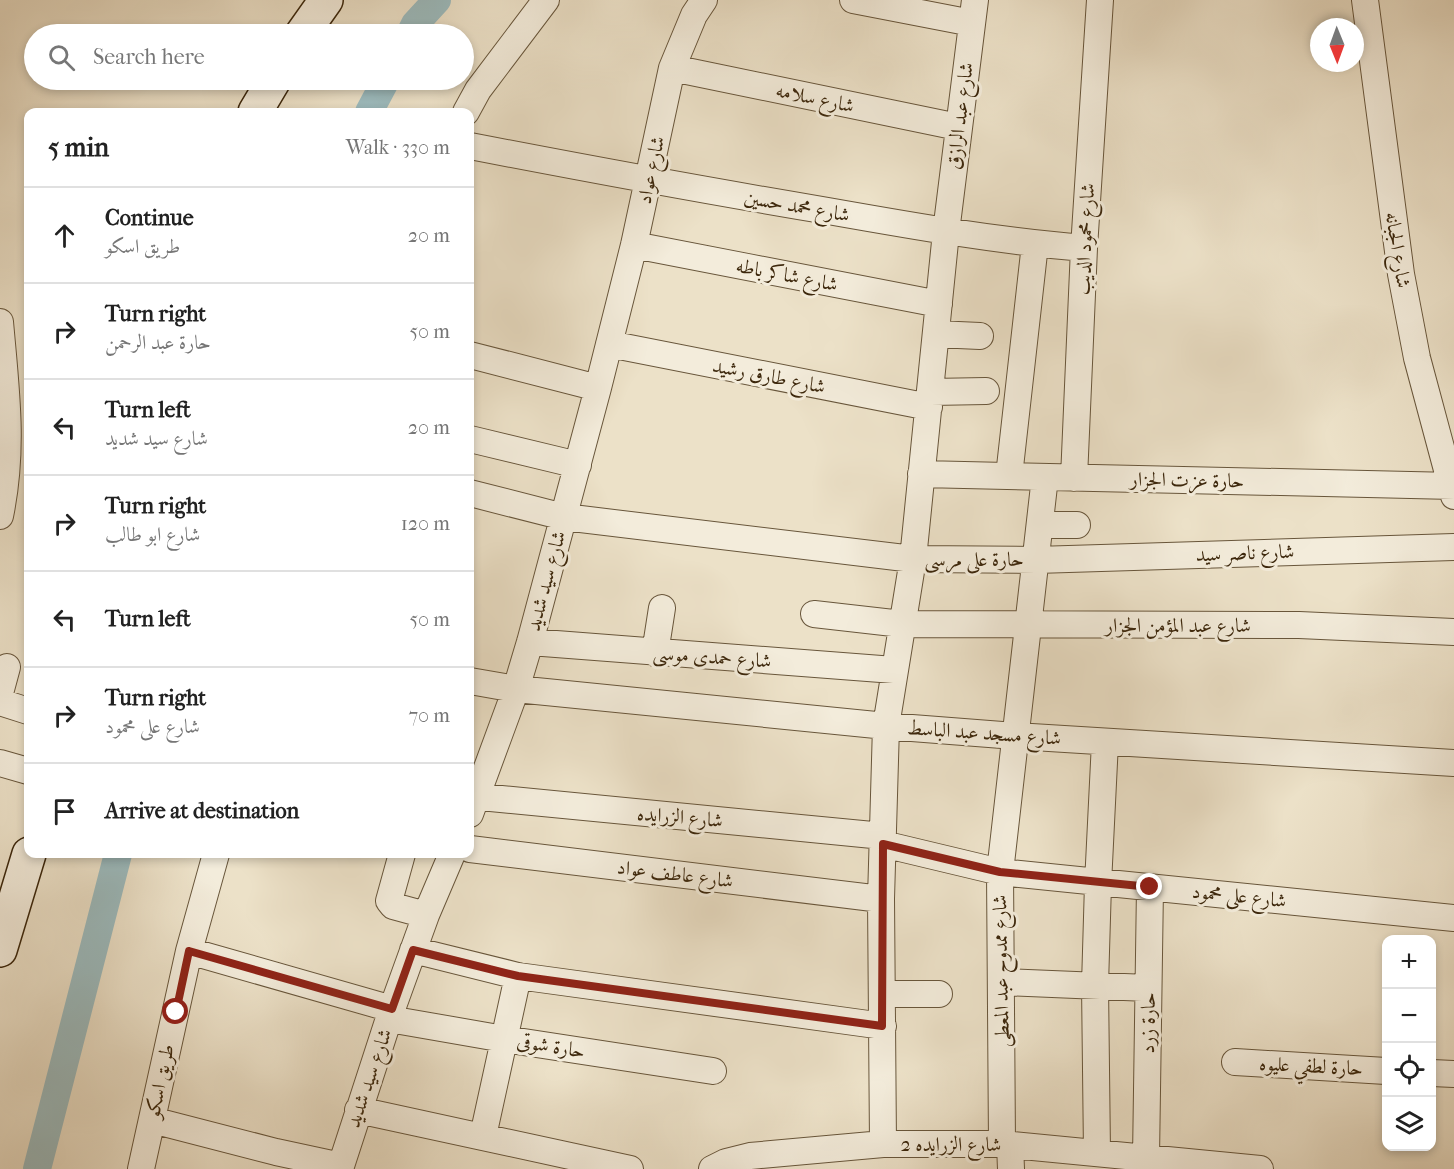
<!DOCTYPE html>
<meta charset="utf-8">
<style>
body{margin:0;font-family:"IM FELL French Canon",Amiri,serif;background:#f6f6f6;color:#222}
.controls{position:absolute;right:18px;bottom:18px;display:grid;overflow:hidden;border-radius:12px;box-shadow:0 3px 9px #0003}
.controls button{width:54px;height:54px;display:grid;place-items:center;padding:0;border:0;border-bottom:2px solid #e0e0e0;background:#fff;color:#222;font:30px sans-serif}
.compass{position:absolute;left:1310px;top:18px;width:54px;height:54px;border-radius:50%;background:#fff;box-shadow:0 3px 9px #0003;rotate:179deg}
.stop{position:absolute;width:18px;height:18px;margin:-14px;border:4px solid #8f2418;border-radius:50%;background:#fff}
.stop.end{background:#8f2418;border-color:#fff;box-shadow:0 2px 6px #0008}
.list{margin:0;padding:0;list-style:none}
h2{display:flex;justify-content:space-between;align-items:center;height:78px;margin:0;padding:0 24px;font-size:26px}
h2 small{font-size:20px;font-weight:400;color:#767676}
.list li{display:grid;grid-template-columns:39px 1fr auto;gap:18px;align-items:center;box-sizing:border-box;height:96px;padding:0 24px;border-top:2px solid #e0e0e0}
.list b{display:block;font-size:22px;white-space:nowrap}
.list p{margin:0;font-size:20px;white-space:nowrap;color:#767676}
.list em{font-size:20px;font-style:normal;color:#767676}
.icon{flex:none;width:33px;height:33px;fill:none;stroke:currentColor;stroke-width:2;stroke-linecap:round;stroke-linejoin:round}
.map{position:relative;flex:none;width:1454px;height:1169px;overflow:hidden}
.search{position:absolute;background:#fff;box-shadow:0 3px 9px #0003;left:24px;top:24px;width:450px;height:66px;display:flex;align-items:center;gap:15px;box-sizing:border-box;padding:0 21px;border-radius:33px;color:#767676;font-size:22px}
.panel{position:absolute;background:#fff;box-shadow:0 3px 9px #0003;left:24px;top:108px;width:450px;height:750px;border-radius:12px}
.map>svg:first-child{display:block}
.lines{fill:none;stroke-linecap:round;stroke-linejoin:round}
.canal{stroke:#9cbbbe;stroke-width:28}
.street-casing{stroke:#68563b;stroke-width:28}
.secondary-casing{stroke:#3c270c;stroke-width:36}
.street{stroke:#f3ecdb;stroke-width:26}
.secondary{stroke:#f3ecdb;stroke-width:33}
.route{stroke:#8f2418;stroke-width:8}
.labels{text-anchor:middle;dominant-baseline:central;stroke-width:6;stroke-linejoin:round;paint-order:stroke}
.street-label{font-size:20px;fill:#3c270c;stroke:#f3ecdb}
</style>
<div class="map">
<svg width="1454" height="1169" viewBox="0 0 1454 1169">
<rect width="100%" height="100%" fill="#ece1c8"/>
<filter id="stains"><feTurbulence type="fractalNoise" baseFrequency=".00333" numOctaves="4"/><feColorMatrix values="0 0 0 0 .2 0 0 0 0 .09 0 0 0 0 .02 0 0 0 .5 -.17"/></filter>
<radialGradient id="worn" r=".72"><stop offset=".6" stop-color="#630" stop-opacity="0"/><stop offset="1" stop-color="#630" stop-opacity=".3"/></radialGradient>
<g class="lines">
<!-- canal -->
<path class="canal" d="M410,34L415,24L437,0
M369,112L386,80
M37,1169L118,854"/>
<defs>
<path id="street" d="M853,0L972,23
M1365,0L1401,274L1417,358L1454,496
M672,68L958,127
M466,112L478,90L546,0
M470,146C589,169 708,191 828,211C913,226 998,241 1084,248
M634,245L939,304
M0,322C6,390 14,448 0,516
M936,334L980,336
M609,344L929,407
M470,355L598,388
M931,392L986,391
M470,439L578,465
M921,474L1454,486
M1009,476L1035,244
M1074,478L1084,248L1100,0
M470,493L564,517L913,559L1036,560L1454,547
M1040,525H1077
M814,614L902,624L1299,625L1454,632
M530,642L894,670
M655,653L662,608
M470,681L516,689L886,726L1015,736L1454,763
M0,693L7,667
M0,702L28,711
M0,763L28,771
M470,796L883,836
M470,814L516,689L530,642L598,388L634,245L672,68L694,15L704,0
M883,844L1000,872L1454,918
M470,849L881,899
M402,854L389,901L393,906L426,915
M413,950L518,976L883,1026
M189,951L392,1009
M1002,982L1148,988
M883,994H939
M389,1019L504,1039L713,1071
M1235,1062L1386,1071
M1432,1073L1454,1074
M358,1110L630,1169
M152,1120L276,1152L341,1166
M483,1136L518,976
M883,1144L881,899L886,726L913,559L946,232L975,0
M1002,1144L1000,872L1045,477
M1010,1144L1011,1169
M1097,1153L1095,985L1098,884L1105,742
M1146,1158L1150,887
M141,1169L189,951L216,854
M340,1169L392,1009L426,915L452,854
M712,1169L726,1162L750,1156L883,1144H1002L1260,1169"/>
<path id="secondary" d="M302,34L326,0
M255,112L274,80
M0,950L29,854"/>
</defs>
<!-- street casing -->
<use href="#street" class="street-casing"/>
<!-- secondary casing -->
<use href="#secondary" class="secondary-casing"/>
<!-- street -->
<use href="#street" class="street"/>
<!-- secondary -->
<use href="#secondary" class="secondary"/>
</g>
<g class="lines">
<!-- route -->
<path class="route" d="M176,1012L189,951L392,1009L413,950L518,976L882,1026L883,844L1000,872L1150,887"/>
</g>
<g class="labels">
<!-- street labels -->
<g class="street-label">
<text transform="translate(815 98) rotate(12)">شارع سلامه</text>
<text transform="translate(960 116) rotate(-83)">شارع عبد الرازق</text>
<text transform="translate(651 170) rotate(-78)">شارع عواد</text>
<text transform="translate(797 206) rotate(10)">شارع محمد حسين</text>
<text transform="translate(1085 239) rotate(-87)">شارع محمود الديب</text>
<text transform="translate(1398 250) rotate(81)">شارع الجبانه</text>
<text transform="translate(787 275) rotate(11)">شارع شاكر باطه</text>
<text transform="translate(769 376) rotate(11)">شارع طارق رشيد</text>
<text transform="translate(1187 480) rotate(1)">حارة عزت الجزار</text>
<text transform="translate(1245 553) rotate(-2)">شارع ناصر سيد</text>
<text x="974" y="559">حارة على مرسى</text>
<text transform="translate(546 581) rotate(-75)">شارع سيد شديد</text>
<text x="1178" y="625">شارع عبد المؤمن الجزار</text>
<text transform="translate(712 657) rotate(4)">شارع حمدى موسى</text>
<text transform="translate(984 733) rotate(4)">شارع مسجد عبد الباسط</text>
<text transform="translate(680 817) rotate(5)">شارع الزرايده</text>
<text transform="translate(675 874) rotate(7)">شارع عاطف عواد</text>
<text transform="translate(1239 896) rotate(6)">شارع على محمود</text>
<text transform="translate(1001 971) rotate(-91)">شارع ممدوح عبد المعطى</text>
<text transform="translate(1148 1023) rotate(-89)">حارة زرد</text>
<text transform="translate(551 1046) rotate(9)">حارة شوقى</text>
<text transform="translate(1311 1066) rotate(3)">حارة لطفي عليوه</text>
<text transform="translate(369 1078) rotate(-71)">شارع سيد شديد</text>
<text transform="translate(160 1081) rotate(-78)">طريق اسكو</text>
<text x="951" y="1144">شارع الزرايده 2</text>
</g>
</g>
<rect width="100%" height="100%" filter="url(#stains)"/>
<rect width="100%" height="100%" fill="url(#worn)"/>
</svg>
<div class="controls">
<button>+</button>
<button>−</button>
<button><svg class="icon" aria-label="locate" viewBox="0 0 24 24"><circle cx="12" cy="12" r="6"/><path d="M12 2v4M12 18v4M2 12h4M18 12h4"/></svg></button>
<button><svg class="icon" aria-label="layers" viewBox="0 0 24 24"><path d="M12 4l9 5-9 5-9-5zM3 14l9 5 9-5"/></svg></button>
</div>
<svg class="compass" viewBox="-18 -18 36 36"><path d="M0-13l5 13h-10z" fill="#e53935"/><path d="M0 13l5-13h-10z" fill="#767676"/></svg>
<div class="stop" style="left:176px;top:1012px"></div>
<div class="stop end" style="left:1150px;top:887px"></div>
<div class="search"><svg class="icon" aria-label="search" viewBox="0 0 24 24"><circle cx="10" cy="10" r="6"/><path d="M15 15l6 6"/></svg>Search here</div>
<section class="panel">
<h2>5 min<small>Walk · 330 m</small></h2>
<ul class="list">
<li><svg class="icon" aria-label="ahead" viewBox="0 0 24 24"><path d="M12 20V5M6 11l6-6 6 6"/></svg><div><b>Continue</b><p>طريق اسكو</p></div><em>20 m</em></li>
<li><svg class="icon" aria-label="right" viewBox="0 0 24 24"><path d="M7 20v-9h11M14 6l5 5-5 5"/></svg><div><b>Turn right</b><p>حارة عبد الرحمن</p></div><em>50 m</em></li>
<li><svg class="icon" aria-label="left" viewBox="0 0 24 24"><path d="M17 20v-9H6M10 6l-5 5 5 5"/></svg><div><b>Turn left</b><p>شارع سيد شديد</p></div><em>20 m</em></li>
<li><svg class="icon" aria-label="right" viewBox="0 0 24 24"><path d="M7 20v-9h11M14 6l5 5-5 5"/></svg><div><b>Turn right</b><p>شارع ابو طالب</p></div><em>120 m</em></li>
<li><svg class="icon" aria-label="left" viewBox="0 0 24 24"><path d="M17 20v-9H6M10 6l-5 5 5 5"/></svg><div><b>Turn left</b></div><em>50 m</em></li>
<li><svg class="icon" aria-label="right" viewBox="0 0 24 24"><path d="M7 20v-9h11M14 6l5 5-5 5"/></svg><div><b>Turn right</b><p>شارع على محمود</p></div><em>70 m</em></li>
<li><svg class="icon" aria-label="arrive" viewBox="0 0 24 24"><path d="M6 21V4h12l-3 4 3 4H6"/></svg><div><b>Arrive at destination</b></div></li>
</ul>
</section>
</div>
